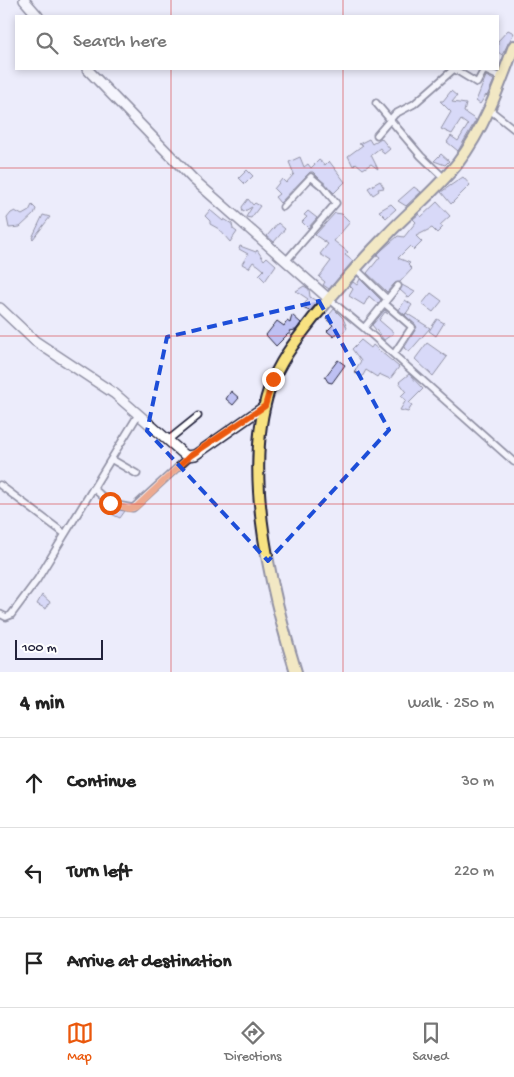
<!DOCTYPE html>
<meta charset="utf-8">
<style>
body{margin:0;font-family:"Gochi Hand",sans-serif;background:#f2f2f2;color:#222}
.scale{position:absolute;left:15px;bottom:12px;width:88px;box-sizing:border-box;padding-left:5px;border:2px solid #22223b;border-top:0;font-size:14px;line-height:18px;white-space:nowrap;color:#22223b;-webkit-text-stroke:4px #fff;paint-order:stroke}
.stop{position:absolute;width:15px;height:15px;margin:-11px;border:4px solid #ea580c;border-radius:50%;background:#fff}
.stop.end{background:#ea580c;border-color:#fff;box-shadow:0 1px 5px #0008}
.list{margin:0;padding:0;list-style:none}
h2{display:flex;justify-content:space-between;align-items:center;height:65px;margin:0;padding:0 20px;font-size:21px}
h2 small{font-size:16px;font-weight:400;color:#767676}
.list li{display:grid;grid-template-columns:32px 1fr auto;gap:15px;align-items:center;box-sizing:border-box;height:90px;padding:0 20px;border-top:1px solid #e0e0e0}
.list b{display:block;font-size:19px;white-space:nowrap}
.list em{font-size:16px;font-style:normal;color:#767676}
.icon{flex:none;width:28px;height:28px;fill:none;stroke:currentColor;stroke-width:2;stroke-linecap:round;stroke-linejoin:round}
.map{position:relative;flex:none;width:514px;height:672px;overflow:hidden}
.search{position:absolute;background:#fff;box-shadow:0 2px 8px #0003;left:15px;right:15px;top:15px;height:55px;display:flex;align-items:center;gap:12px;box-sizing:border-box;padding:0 18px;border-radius:0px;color:#767676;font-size:19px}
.sheet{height:335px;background:#fff}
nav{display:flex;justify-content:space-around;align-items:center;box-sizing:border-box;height:70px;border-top:1px solid #e0e0e0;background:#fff;font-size:14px;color:#767676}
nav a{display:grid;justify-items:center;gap:2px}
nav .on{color:#ea580c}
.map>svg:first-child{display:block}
.building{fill:#bec1f3;stroke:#22223b}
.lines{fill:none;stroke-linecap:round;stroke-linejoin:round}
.street-casing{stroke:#22223b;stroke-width:9}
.secondary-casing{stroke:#22223b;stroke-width:12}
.primary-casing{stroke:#22223b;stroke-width:14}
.street{stroke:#fff;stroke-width:5.5}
.secondary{stroke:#fff;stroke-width:9}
.primary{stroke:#f8e281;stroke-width:10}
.route{stroke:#ea580c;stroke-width:6}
.marked{fill:none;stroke:#1d4ed8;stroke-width:4;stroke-dasharray:10 6;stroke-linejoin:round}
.grid{fill:none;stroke:#d62828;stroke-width:1;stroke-opacity:0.55}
</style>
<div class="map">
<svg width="514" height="672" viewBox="0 0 514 672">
<rect width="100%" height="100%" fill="#ececfb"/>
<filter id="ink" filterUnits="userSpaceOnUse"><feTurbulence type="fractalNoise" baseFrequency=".02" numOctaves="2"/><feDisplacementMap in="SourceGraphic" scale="10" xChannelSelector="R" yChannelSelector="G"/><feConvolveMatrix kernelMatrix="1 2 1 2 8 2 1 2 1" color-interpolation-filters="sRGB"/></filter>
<g filter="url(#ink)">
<!-- building -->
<path class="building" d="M508,30L514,33L502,55L498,52V41Z
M486,76L494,80L487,96L486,95L480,104L476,101Z
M451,91L457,96L452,102L466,104L464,112L476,120L458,151L447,142L451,136L458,141L468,125L461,120L452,134L441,129L451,112L440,101H443Z
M381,138L390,149L384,154L380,148L371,155L378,169L371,164L363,169L356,163L353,166L348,156L363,145L359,144L369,139L372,144Z
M441,154L449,161L445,165L434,161Z
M300,157L304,167L308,164L311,168L319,160L325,165L329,161L345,182L334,193L313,172H310L280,203L275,197L279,194L274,189L282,179L286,183L294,174L289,162Z
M247,170L253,176L245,184L239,178Z
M463,177L470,185L451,204L441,192Z
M380,181L384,188L378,189L379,191L373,195L368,188Z
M414,187L421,192L406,206L398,201Z
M248,199L253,205L255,203L260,206L251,218L246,217L252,207L243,212L242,207Z
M437,202L450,216L440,225L443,227L437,233L432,228L416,236L422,242L414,250L410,246L398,258L410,263L408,265L412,269L400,282L395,283L387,292L367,273L380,257L377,255L383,249L398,236L404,237L416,222L413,219L419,214L421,217Z
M391,204L396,209L386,218L379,211Z
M32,205L36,209L34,214L20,227L9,228L7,218L11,213L15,211L22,215L29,211Z
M210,210L223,221L224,219L232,224L233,229L237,232L230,242L219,229L210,224V221L205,216Z
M308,211L317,218L308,228L302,222L307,217L304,215Z
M335,213L342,214L350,222L334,241L348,252L345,255L353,261L329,289L323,285L325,282L319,277L331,261L320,254L328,244L315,235Z
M43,215L50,217L33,239L32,238Z
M278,223L285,229L274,242L267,236Z
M240,246L256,252L257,250L264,260L267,257L276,265L265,281L259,275L264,270L258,265L253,262L249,268L242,264L248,254L239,249Z
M360,279L381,300L378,304L369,296L364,305L349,296L353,289L350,286L353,282L357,285Z
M402,285L415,292L409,298L400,290Z
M304,286L309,289L310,297L318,302L310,311L302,308L308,299L296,291Z
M431,293L442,301L433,312L422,304Z
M405,300L412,305L405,315L399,310Z
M334,309L343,318L347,328L342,334L338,332L334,337L327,331L333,325L326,319Z
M385,310L388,314L385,312L379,320L394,333L384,340L372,325Z
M406,313L430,328L409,352L404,348L417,327L405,315Z
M292,315L301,323L296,330L289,331L291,334H288L276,346L266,335L277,321L284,326L287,321L290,323Z
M437,319L444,323L436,336L429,331Z
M361,340L371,348L373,345L399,367L390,379L379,374L377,377L366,370L362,377L354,372L361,361L352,349Z
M427,343L447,357L433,376L415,359Z
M338,360L345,365L332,383L328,382L325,377Z
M409,374L423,389L409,403L412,405L408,412L400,410L406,400L401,396L406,391L399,382Z
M231,391L239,398L233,405L226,399Z
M111,509L125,511L120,518L109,513Z
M42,595L50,602L46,609L37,604Z"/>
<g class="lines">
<defs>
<path id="street" d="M376,103L421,156L444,178
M490,110L514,129
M377,135L395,114L414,104L454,69L477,83L484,70L502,78
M283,207L311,177L323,187L336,203L286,261
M356,269L387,299
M329,299L364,328L514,462
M384,303L412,327L394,354
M364,328L398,286
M167,441L198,416
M111,459L137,474
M0,485L65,534
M93,488L111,504L133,508L190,456
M0,614L6,617L11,615L37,580L138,415"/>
<path id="secondary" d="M24,0L38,16
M87,69L193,179L329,299
M0,308L35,341L115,394L186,456L195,455L265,406"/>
<path id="primary" d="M296,672C271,591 242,472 269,390C279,361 297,339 315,316C338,288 362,260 388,234C410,211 436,190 457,164C484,129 499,87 514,46"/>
</defs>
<!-- street casing -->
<use href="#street" class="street-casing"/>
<!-- secondary casing -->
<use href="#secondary" class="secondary-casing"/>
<!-- primary casing -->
<use href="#primary" class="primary-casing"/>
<!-- street -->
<use href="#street" class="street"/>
<!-- secondary -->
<use href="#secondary" class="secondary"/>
<!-- primary -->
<use href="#primary" class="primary"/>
</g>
</g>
<g class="lines" filter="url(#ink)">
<!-- route -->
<path class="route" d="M110,503L129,509L136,507L190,456L265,406L273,379"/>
</g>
<!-- marked area -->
<path d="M0 0H514V672H0ZM319,301L389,430L268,561L147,431L167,337Z" fill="#ececfb" fill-opacity=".55" fill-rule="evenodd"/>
<path class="marked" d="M319,301L389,430L268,561L147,431L167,337Z"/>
<!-- grid -->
<path class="grid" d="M171,0V16M343,0V16M171,69V672M343,69V672M0,168H514M0,336H514M0,504H514"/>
</svg>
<div class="scale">100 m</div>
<div class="stop" style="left:110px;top:503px"></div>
<div class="stop end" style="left:273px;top:379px"></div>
<div class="search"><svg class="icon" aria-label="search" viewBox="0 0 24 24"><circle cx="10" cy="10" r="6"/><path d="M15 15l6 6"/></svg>Search here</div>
</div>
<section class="sheet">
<h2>4 min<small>Walk · 250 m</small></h2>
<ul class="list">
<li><svg class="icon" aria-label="ahead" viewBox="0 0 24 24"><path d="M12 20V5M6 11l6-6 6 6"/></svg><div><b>Continue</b></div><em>30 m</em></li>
<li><svg class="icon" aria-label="left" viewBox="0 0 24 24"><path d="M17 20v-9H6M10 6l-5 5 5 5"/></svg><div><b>Turn left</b></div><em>220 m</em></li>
<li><svg class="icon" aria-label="arrive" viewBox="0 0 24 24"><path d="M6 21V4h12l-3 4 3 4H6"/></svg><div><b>Arrive at destination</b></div></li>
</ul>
</section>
<nav>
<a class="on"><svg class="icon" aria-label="map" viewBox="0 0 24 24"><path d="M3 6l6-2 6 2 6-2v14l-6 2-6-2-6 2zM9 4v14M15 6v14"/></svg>Map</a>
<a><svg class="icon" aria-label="directions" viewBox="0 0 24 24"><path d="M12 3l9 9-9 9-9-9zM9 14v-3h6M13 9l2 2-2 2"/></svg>Directions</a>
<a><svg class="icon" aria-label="saved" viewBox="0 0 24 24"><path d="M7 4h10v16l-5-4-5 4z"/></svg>Saved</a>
</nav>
